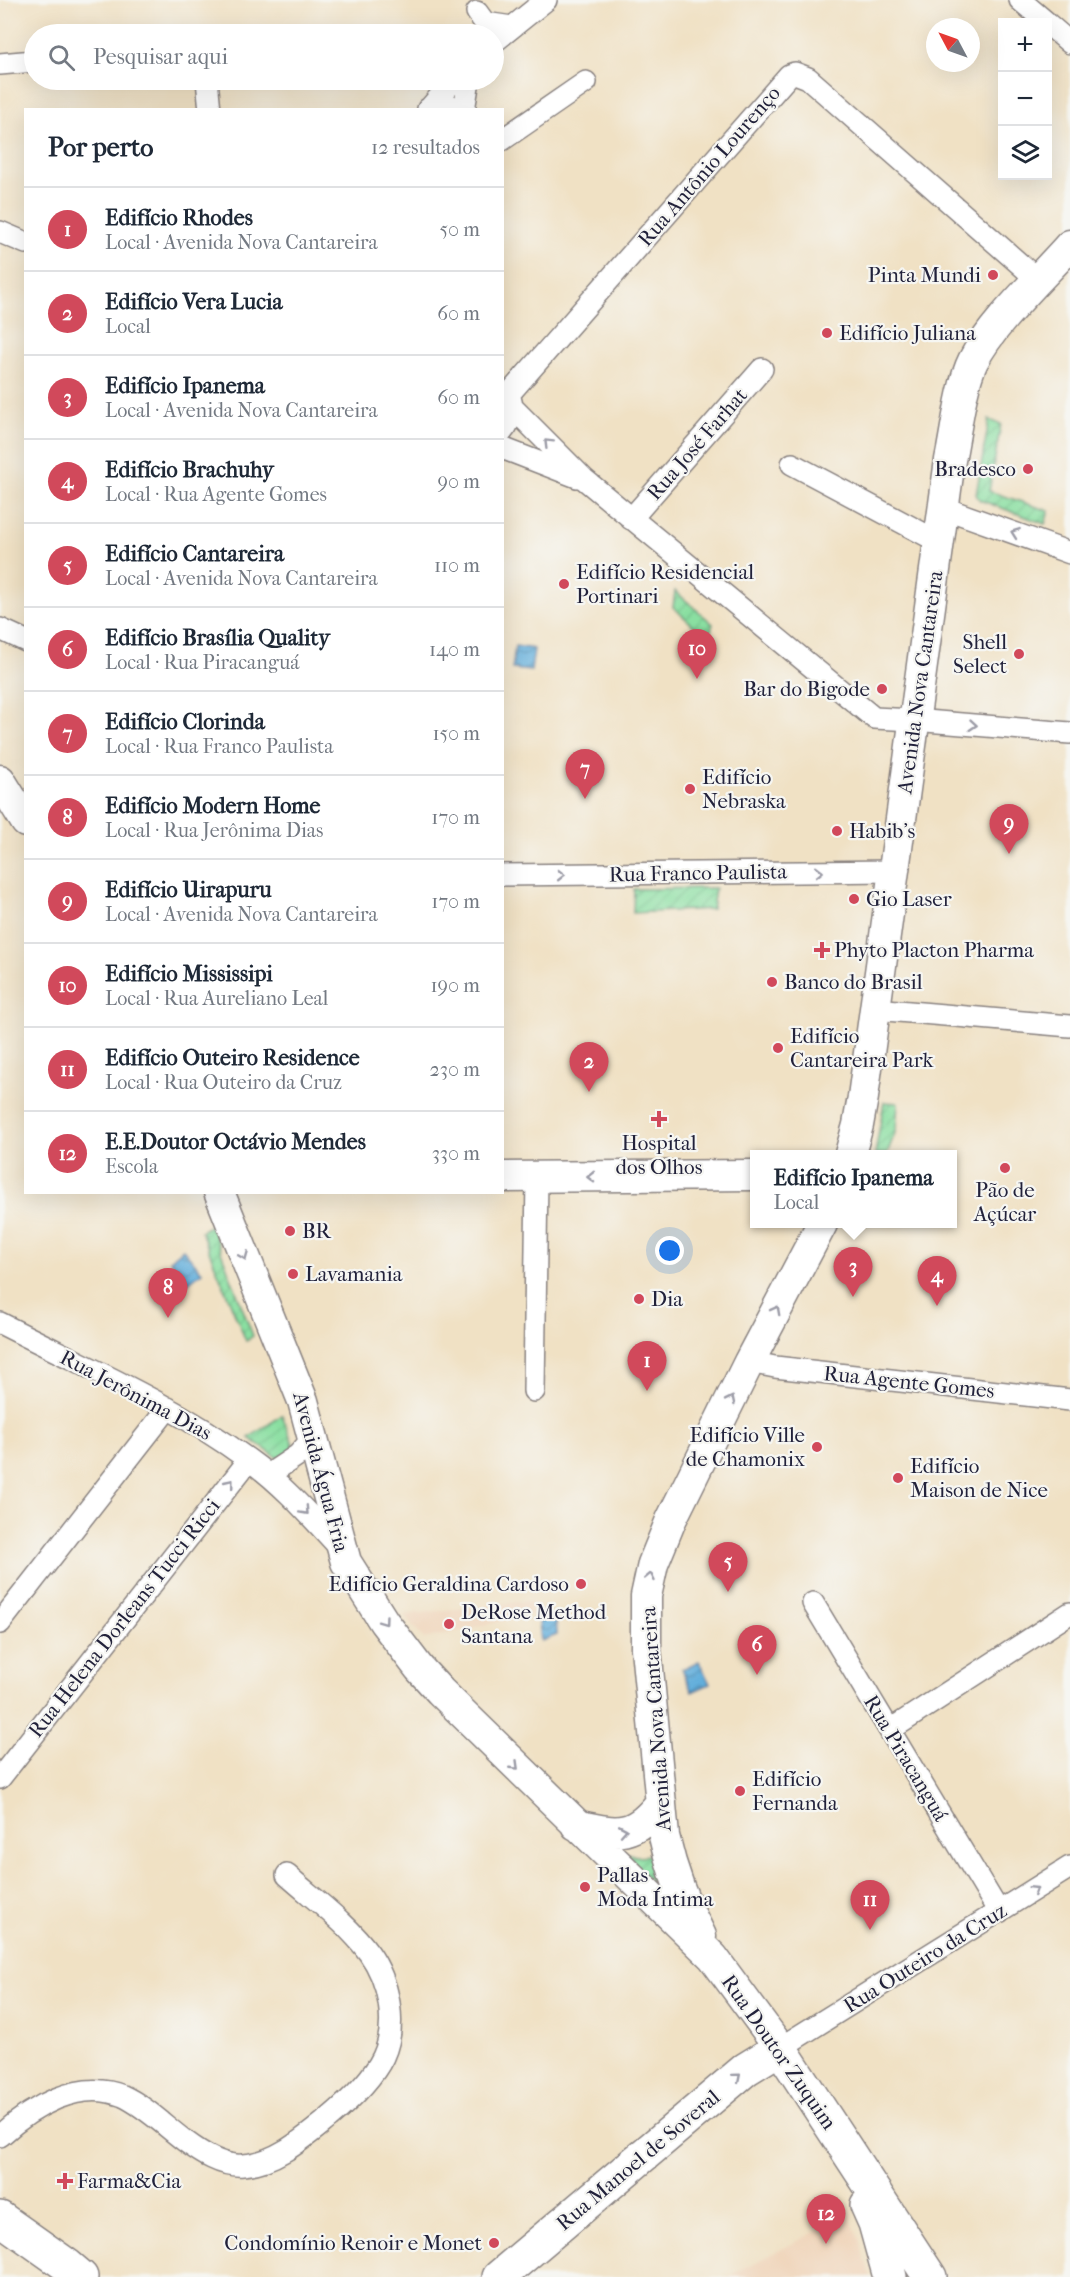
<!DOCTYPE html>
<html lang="pt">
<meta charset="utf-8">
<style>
body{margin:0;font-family:"IM FELL French Canon",serif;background:#f6f6f7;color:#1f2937}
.controls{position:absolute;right:18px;top:18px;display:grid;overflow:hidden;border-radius:0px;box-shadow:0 6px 24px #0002}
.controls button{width:54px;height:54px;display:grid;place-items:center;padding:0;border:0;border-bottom:2px solid #e0e1e3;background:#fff;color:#1f2937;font:30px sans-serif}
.compass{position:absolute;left:926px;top:18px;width:54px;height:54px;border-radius:50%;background:#fff;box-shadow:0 6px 24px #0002;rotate:311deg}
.you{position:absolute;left:670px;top:1251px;width:21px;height:21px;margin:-15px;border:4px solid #fff;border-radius:50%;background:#1a73e8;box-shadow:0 0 0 9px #1a73e833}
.badge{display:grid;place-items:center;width:39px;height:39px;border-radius:50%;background:#d1495b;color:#fff;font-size:20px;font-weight:700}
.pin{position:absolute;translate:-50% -50px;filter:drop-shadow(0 2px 3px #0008)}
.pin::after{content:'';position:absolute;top:32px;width:21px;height:18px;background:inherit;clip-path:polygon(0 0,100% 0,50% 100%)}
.popup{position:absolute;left:750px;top:1150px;width:207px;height:78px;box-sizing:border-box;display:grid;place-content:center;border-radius:0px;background:#fff;filter:drop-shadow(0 2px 4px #0005);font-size:20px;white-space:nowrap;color:#747a83}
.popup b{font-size:22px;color:#1f2937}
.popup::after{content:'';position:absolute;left:50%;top:100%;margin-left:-12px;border:12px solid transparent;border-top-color:#fff}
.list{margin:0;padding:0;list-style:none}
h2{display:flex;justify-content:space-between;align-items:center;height:78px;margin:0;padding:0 24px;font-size:26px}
h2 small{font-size:20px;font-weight:400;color:#747a83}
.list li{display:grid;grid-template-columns:39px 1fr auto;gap:18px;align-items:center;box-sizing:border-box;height:84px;padding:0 24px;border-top:2px solid #e0e1e3}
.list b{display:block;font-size:22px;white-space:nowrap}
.list p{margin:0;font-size:20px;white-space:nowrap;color:#747a83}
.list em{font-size:20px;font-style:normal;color:#747a83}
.icon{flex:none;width:33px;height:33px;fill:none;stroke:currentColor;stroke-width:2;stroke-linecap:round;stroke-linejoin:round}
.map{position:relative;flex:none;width:1070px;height:2277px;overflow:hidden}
.search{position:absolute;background:#fff;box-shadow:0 6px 24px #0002;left:24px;top:24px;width:480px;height:66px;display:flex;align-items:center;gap:15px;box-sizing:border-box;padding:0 21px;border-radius:33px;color:#747a83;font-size:22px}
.panel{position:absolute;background:#fff;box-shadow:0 6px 24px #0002;left:24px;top:108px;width:480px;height:1086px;border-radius:0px}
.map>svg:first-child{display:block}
.built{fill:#f0d6bc}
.garden{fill:url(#garden-furrows);stroke:#56806e;stroke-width:1.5}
.water{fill:url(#water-waves);stroke:#42688b;stroke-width:1.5}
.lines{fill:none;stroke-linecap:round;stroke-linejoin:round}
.street-casing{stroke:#898280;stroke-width:24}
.secondary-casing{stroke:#898280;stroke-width:33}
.primary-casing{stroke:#898280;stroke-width:36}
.street{stroke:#fff;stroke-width:21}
.secondary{stroke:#fff;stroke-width:30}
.primary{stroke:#fff;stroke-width:33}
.oneway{stroke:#9c9ca7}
.poi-dot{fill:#d1495b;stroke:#f6f6f2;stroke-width:2}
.labels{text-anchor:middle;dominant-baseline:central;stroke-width:4.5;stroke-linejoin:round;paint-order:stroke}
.street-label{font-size:21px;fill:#22223b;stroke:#f6f6f2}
.poi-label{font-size:21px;fill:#22223b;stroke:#f6f6f2;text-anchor:start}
</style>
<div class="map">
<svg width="1070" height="2277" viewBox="0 0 1070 2277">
<defs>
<pattern id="garden-furrows" width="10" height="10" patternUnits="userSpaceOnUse" patternTransform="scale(1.5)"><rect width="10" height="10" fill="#8adfa1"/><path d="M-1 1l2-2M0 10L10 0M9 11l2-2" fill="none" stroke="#77bf8c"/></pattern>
<pattern id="water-waves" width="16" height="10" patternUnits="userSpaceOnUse" patternTransform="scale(1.5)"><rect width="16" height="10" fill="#62aedb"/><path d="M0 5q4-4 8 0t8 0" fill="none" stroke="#508db3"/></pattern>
</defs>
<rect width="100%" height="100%" fill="#f6f6f2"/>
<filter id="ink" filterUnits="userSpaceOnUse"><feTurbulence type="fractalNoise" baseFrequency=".0167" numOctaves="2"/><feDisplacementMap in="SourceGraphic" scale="12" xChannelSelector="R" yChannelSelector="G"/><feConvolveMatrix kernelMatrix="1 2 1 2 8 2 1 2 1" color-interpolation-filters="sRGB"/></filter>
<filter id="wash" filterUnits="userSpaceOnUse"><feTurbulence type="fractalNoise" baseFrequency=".008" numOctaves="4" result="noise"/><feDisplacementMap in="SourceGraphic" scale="24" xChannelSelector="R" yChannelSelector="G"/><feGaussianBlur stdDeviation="1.35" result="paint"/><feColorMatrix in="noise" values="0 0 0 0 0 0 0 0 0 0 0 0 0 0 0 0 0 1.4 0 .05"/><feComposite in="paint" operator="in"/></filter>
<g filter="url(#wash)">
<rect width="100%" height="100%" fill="#f0e1c4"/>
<!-- built -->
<path class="built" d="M530,1601L532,1614L424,1639L404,1615Z
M849,2215L859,2239L870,2277H727Z"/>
<!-- garden -->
<path class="garden" d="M989,420L1001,424L989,491L1049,511L1045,524L980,500L976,495Z
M675,591L713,624L708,639L673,607Z
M715,888L712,909L633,913L634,889Z
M884,1102L898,1103L896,1130L887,1154H875Z
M211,1225L253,1336L246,1341L201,1231Z
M282,1415L293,1444V1450L278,1458L249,1438Z
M623,1852L636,1856L653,1855L665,1897Z"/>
<!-- water -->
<path class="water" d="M515,646L534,649L531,671L512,669Z
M183,1249L202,1272L188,1283L170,1260Z
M556,1619L557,1635L541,1641L539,1621Z
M699,1661L710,1684L692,1692L682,1669Z"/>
</g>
<g filter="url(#ink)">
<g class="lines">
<defs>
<path id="street" d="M1020,0L1046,22
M477,12L485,23L512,27
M1048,24L1070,43
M301,34H314
M494,42L546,0
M0,64L34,61
M207,80L210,110
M428,109L445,103L460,110
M428,110L454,80
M464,110L469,80
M502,140L586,82
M0,232L26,243
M509,394L789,75L795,73L808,78L1038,280
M513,408L584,479L874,718L914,720L1070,733
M502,432C511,422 514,410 510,397
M502,448L577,477
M792,464L939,542
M944,508L1070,553
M631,519L762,369
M0,629L26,641
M502,875L894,871
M875,1009L1070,1026
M0,1323C84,1366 173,1404 249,1460C284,1485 312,1518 341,1549
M749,1362L775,1367L1070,1400
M534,1391L537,1177
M268,1475L298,1455L313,1438
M813,1603L999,1912
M0,1623L168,1408
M890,1730L1070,1613
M0,1778L249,1460
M780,2048L1070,1867
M0,2136C32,2107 79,2078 123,2096C145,2106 166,2127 185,2141C201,2153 222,2167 243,2165C276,2163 304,2138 329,2118C348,2102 372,2080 383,2057C398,2025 389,1981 369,1953C347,1923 315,1900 287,1875"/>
<path id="secondary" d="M0,780L26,822
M850,1154L858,1125L863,1097L950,460C956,432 961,385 973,361C992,323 1041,278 1070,245
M502,1177L754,1175
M219,1192L303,1401L346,1562L384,1622L419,1668L440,1691L713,1957L780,2048
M576,1825C617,1834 633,1839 661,1802
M701,1936C684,1904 672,1871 664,1836L646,1648V1596L653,1564L671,1520L749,1362L822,1224"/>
<path id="primary" d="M867,2205L875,2223L890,2277
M0,2218L68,2266L81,2277
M499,2277L746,2069L780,2048L930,2277"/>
</defs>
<!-- street casing -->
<use href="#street" class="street-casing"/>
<!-- secondary casing -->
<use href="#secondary" class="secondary-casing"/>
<!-- primary casing -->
<use href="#primary" class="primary-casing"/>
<!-- street -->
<use href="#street" class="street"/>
<!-- secondary -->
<use href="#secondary" class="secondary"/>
<!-- primary -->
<use href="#primary" class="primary"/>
</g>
<!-- one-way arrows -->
<defs><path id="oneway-chevron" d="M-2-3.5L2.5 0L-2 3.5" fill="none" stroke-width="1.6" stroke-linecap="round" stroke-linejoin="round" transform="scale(1.5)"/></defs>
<g class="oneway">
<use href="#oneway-chevron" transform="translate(548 443) rotate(-135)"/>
<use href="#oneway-chevron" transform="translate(1015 533) rotate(-160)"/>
<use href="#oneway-chevron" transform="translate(973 725) rotate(5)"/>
<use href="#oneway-chevron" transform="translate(819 872) rotate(-1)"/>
<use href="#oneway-chevron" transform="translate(561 875) rotate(-1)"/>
<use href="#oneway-chevron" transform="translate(591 1177) rotate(179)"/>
<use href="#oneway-chevron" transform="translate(244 1256) rotate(68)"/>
<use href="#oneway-chevron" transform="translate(776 1310) rotate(-62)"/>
<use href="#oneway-chevron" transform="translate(731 1400) rotate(-64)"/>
<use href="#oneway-chevron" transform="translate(230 1483) rotate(-51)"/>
<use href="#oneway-chevron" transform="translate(305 1511) rotate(47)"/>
<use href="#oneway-chevron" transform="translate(650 1577) rotate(-78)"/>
<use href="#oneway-chevron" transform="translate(384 1621) rotate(54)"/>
<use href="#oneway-chevron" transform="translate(515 1766) rotate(44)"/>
<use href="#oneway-chevron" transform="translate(623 1830) rotate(-10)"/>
<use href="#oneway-chevron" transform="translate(1034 1890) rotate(-32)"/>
<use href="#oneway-chevron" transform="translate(737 2077) rotate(-40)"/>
</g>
</g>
<!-- markers -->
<g class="poi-dot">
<circle cx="993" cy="275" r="6"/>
<circle cx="827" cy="333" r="6"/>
<circle cx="1028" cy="469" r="6"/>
<circle cx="564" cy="584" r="6"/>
<circle cx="1019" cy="654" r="6"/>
<circle cx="882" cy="689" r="6"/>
<circle cx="690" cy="789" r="6"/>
<circle cx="837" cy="831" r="6"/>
<circle cx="854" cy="899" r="6"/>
<path d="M819 941h6v6h6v6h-6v6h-6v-6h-6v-6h6z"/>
<circle cx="772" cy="982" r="6"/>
<circle cx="778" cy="1048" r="6"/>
<path d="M656 1110h6v6h6v6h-6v6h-6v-6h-6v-6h6z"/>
<circle cx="1005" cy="1168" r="6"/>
<circle cx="290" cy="1231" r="6"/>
<circle cx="293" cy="1274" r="6"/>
<circle cx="639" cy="1299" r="6"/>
<circle cx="817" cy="1447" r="6"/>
<circle cx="898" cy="1478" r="6"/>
<circle cx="581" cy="1584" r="6"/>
<circle cx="449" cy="1624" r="6"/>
<circle cx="740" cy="1791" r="6"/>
<circle cx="585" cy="1887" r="6"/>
<path d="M62 2172h6v6h6v6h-6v6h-6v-6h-6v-6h6z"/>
<circle cx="494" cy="2243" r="6"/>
</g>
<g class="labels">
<!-- street labels -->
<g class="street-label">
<text transform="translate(709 166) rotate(-49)">Rua Antônio Lourenço</text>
<text transform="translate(697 444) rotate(-49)">Rua José Farhat</text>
<text transform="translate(920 682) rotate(-82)">Avenida Nova Cantareira</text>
<text transform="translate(698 873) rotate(-1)">Rua Franco Paulista</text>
<text transform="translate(909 1382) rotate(6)">Rua Agente Gomes</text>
<text transform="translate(136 1395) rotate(28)">Rua Jerônima Dias</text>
<text transform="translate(321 1472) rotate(75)">Avenida Água Fria</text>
<text transform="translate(124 1618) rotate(-52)">Rua Helena Dorleans Tucci Ricci</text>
<text transform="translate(656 1719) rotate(-94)">Avenida Nova Cantareira</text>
<text transform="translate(906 1758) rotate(59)">Rua Piracanguá</text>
<text transform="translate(925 1958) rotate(-32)">Rua Outeiro da Cruz</text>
<text transform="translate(779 2052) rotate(55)">Rua Doutor Zuquim</text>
<text transform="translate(638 2160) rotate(-40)">Rua Manoel de Soveral</text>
</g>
<!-- poi labels -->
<g class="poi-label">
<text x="981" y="275" text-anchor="end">Pinta Mundi</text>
<text x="839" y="333">Edifício Juliana</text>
<text x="1016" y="469" text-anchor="end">Bradesco</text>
<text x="576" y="572">Edifício Residencial<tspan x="576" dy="24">Portinari</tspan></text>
<text x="1007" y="642" text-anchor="end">Shell<tspan x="1007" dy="24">Select</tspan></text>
<text x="870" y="689" text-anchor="end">Bar do Bigode</text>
<text x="702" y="777">Edifício<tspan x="702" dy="24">Nebraska</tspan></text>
<text x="849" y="831">Habib's</text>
<text x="866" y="899">Gio Laser</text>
<text x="834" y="950">Phyto Placton Pharma</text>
<text x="784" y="982">Banco do Brasil</text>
<text x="790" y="1036">Edifício<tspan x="790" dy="24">Cantareira Park</tspan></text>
<text x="659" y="1143" text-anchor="middle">Hospital<tspan x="659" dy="24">dos Olhos</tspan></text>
<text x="1005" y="1190" text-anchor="middle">Pão de<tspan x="1005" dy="24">Açúcar</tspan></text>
<text x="302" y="1231">BR</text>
<text x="305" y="1274">Lavamania</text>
<text x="651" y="1299">Dia</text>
<text x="805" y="1435" text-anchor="end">Edifício Ville<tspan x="805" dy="24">de Chamonix</tspan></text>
<text x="910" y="1466">Edifício<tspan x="910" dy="24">Maison de Nice</tspan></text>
<text x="569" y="1584" text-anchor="end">Edifício Geraldina Cardoso</text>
<text x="461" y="1612">DeRose Method<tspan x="461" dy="24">Santana</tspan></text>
<text x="752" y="1779">Edifício<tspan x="752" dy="24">Fernanda</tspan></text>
<text x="597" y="1875">Pallas<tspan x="597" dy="24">Moda Íntima</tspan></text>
<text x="77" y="2181">Farma&amp;Cia</text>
<text x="482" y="2243" text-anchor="end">Condomínio Renoir e Monet</text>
</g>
</g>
</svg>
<div class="controls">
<button>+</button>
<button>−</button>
<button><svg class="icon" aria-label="layers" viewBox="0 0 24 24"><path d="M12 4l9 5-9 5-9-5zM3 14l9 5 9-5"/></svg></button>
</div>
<svg class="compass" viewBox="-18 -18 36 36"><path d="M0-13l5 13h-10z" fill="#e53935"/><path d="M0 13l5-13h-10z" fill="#747a83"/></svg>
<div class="you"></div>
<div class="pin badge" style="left:647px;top:1391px">1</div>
<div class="pin badge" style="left:589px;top:1092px">2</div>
<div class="pin badge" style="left:853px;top:1297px">3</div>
<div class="popup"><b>Edifício Ipanema</b>Local</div>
<div class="pin badge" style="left:937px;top:1306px">4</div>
<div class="pin badge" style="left:728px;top:1592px">5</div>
<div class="pin badge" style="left:757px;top:1675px">6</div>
<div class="pin badge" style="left:585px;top:799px">7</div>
<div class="pin badge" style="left:168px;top:1318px">8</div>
<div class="pin badge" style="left:1009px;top:854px">9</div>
<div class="pin badge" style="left:697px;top:679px">10</div>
<div class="pin badge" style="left:870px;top:1930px">11</div>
<div class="pin badge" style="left:826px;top:2244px">12</div>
<div class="search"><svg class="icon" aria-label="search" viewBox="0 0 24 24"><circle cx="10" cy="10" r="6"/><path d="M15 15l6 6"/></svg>Pesquisar aqui</div>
<section class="panel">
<h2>Por perto<small>12 resultados</small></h2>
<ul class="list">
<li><span class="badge">1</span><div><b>Edifício Rhodes</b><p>Local · Avenida Nova Cantareira</p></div><em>50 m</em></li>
<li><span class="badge">2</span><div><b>Edifício Vera Lucia</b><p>Local</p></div><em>60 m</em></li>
<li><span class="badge">3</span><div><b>Edifício Ipanema</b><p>Local · Avenida Nova Cantareira</p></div><em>60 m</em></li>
<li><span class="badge">4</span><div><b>Edifício Brachuhy</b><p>Local · Rua Agente Gomes</p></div><em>90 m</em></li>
<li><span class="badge">5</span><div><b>Edifício Cantareira</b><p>Local · Avenida Nova Cantareira</p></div><em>110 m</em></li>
<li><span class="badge">6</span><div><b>Edifício Brasília Quality</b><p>Local · Rua Piracanguá</p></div><em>140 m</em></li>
<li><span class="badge">7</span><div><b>Edifício Clorinda</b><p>Local · Rua Franco Paulista</p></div><em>150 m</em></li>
<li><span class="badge">8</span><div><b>Edifício Modern Home</b><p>Local · Rua Jerônima Dias</p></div><em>170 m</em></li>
<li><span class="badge">9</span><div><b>Edifício Uirapuru</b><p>Local · Avenida Nova Cantareira</p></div><em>170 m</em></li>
<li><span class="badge">10</span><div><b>Edifício Mississipi</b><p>Local · Rua Aureliano Leal</p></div><em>190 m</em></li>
<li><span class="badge">11</span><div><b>Edifício Outeiro Residence</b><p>Local · Rua Outeiro da Cruz</p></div><em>230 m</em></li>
<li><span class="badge">12</span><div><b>E.E.Doutor Octávio Mendes</b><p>Escola</p></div><em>330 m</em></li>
</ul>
</section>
</div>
